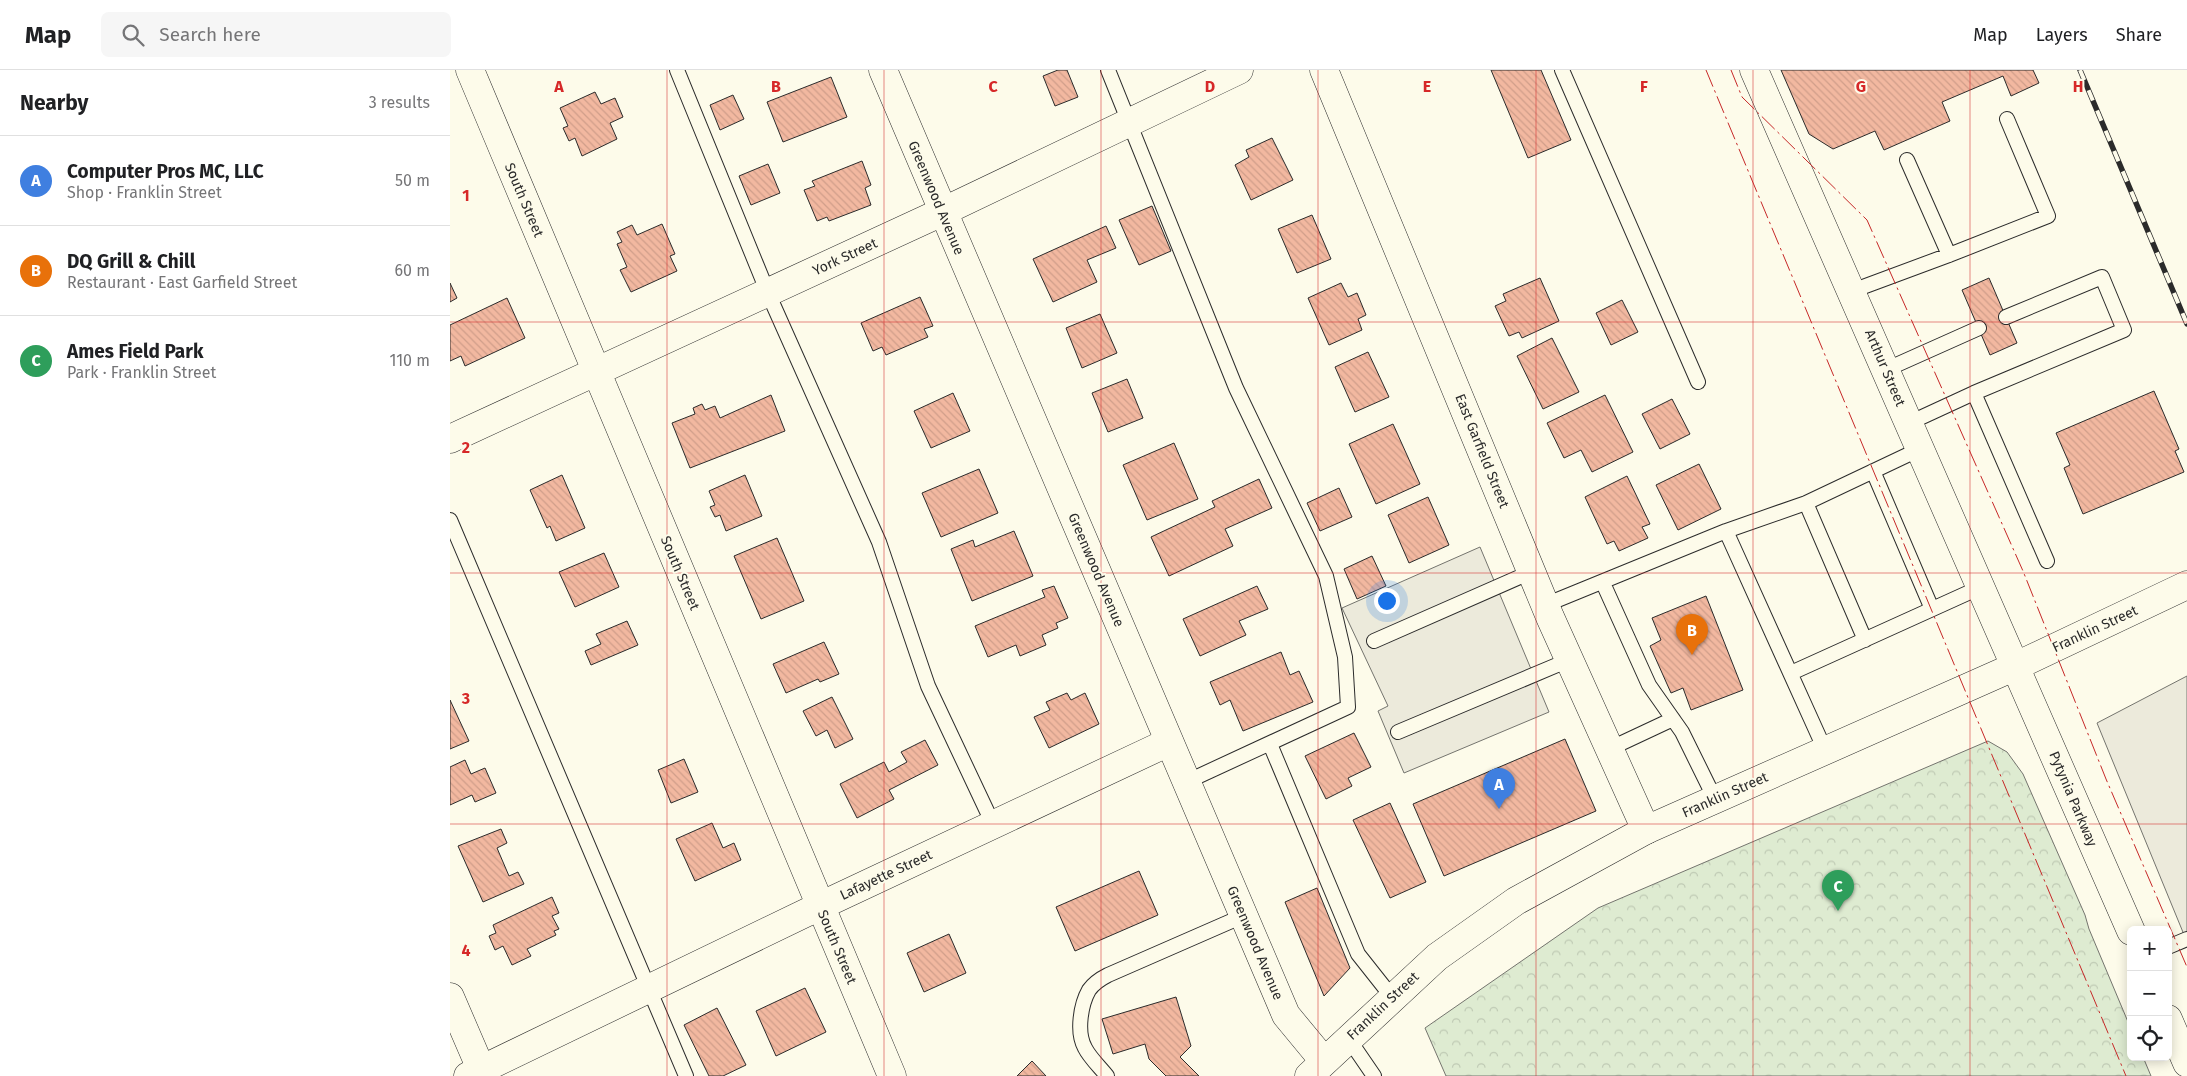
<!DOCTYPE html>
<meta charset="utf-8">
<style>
body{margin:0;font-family:"Fira Sans",sans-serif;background:#f6f6f6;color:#202124}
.controls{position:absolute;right:15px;bottom:15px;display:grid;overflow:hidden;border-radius:8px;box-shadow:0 2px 12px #0003}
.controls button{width:45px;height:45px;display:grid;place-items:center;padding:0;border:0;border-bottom:1px solid #e0e0e0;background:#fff;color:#202124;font:25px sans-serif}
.you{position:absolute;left:936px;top:530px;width:18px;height:18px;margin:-12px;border:4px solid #fff;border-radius:50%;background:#1a73e8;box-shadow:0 0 0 8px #1a73e833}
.badge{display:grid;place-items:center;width:32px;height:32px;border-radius:50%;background:#0f766e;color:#fff;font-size:16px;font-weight:700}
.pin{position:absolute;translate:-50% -41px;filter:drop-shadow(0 1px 2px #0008)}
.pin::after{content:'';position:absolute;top:26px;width:18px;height:15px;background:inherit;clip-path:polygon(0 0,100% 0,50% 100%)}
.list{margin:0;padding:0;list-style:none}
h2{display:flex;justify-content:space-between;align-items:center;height:65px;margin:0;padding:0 20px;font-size:21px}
h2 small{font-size:16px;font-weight:400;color:#757577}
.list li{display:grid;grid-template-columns:32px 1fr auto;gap:15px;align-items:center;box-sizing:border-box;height:90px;padding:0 20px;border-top:1px solid #e0e0e0}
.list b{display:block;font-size:19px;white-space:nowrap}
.list p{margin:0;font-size:16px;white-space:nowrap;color:#757577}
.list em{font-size:16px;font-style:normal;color:#757577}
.icon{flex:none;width:28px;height:28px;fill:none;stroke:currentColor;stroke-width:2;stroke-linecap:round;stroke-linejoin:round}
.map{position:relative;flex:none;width:1737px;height:1006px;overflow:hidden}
header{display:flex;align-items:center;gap:30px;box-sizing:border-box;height:70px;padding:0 25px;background:#fff;border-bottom:1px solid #e0e0e0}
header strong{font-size:24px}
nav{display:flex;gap:28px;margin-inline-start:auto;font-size:18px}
.search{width:350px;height:45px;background:#f6f6f6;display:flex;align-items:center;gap:12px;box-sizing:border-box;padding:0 18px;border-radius:8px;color:#757577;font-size:19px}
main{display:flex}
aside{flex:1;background:#fff}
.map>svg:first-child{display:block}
.park{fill:url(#park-crowns);stroke:#74746e}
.parking{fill:#eceadb;stroke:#74746e}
.building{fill:url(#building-back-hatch);stroke:#2b2b2b}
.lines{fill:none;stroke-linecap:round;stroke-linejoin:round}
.service-casing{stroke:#2b2b2b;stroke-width:16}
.minor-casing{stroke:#2b2b2b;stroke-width:29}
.tertiary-casing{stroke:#2b2b2b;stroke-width:29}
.secondary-casing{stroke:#2b2b2b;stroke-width:29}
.service{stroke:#fdfbea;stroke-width:14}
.minor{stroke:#fdfbea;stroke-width:28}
.tertiary{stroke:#fdfbea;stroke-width:28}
.secondary{stroke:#fdfbea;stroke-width:28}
.rail-casing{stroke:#2b2b2b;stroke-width:5.5}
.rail{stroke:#fdfbea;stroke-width:4;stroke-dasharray:11;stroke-linecap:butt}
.power{stroke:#c62828;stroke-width:1;stroke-dasharray:18 4 2.5 4;stroke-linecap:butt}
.grid{fill:none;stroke:#d62828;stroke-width:1;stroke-opacity:0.55}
.labels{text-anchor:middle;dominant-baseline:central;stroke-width:4;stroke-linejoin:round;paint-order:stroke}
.street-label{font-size:14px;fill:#2b2b2b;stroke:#fdfbea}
.grid-label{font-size:16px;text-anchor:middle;font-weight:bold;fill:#d62828;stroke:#fdfbea;stroke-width:4;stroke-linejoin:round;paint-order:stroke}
</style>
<header>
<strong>Map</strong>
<div class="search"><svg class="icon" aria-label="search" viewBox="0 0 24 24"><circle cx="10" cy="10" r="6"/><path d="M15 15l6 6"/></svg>Search here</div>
<nav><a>Map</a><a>Layers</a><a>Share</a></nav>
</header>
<main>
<aside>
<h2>Nearby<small>3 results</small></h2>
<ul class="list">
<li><span class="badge" style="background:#3f7fe0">A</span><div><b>Computer Pros MC, LLC</b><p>Shop · Franklin Street</p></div><em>50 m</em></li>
<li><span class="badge" style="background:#e8710a">B</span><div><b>DQ Grill &amp; Chill</b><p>Restaurant · East Garfield Street</p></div><em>60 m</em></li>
<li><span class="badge" style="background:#2e9e5b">C</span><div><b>Ames Field Park</b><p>Park · Franklin Street</p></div><em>110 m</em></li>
</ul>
</aside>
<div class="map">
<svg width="1737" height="1006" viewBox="0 0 1737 1006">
<defs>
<pattern id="park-crowns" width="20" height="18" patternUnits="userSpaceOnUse" patternTransform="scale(1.25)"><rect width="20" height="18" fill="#deebd1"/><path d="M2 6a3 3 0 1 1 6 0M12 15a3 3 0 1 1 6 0" fill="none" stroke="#bfcab4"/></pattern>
<pattern id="building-back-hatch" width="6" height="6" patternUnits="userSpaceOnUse" patternTransform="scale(1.25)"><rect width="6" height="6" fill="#f2b8a0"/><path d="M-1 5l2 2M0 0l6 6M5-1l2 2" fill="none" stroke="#d09e8a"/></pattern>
</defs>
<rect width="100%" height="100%" fill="#fdfbea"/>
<!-- park -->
<path class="park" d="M1538,671L1557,682L1573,704L1635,845L1639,859L1681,959V987H1693L1701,1006H996L975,958L1148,838Z"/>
<!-- parking -->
<path class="parking" d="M1030,477L1099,642L954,703L928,641L938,636L892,538Z
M1737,606V872L1647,653Z"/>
<!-- building -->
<path class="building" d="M608,0H617L628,27L605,36L593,6Z
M1041,0H1091L1121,70L1078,88Z
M1331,0H1583L1589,13L1561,26L1553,6L1492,32L1500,51L1434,80L1425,61L1383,79L1359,64Z
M381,7L397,47L333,72L317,32Z
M145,22L151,34L165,28L173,47L160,53L167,69L132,86L125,68L119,71L113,58L118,56L110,38Z
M283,25L294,49L270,60L260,35Z
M822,68L843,110L801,130L785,95L799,87L796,80Z
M412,91L421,115L415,118L421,135L379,151L377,147L367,151L354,120L365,116L362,111Z
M318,94L330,123L301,135L289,106Z
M702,136L721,181L689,195L669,150Z
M862,145L881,189L847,203L828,159Z
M212,154L225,184L220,186L227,201L181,222L170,200L177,197L167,174L172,172L167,162L182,155L187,165Z
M656,156L666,178L637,190L647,212L603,232L583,189Z
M1090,208L1109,251L1072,268L1069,262L1059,266L1045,236L1056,231L1053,224Z
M1539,208L1567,273L1540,285L1512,220Z
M0,213L7,228L0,232Z
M891,213L898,227L907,223L916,245L908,249L912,260L879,275L858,228Z
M470,227L483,256L474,259L478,267L436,285L432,277L423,281L411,253Z
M57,228L75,268L15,296L11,286L0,291V255Z
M1172,230L1188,262L1161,275L1146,243Z
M650,244L667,283L632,298L616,258Z
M1102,268L1129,322L1093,339L1067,286Z
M918,282L939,327L905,342L885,297Z
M677,309L693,348L658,362L642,323Z
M1704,321L1729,379L1725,381L1734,402L1633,444L1614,398L1620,395L1606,363Z
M503,323L520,361L481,378L464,341Z
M321,325L335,361L240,398L222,353L245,344L243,338L252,334L255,340L265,336L270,348Z
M1155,325L1183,382L1142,402L1131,380L1114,388L1097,353Z
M1222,329L1240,364L1210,379L1192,344Z
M943,354L970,414L926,434L899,374Z
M724,373L748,429L697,450L673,395Z
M1249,394L1271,439L1228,460L1206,415Z
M529,399L548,443L491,467L472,423Z
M112,405L135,458L106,471L100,456L97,458L80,420Z
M295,405L312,446L276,461L270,445L265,447L260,437L265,435L259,421Z
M1177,406L1200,454L1192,457L1198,468L1169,481L1164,471L1157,474L1135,427Z
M809,409L822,438L775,459L783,476L719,506L701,467L765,437L762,431Z
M889,418L902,447L870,461L857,433Z
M978,427L999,475L959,493L938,445Z
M564,461L583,506L522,531L501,479L523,470L525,477Z
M327,468L354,531L311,549L284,486Z
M154,483L169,517L125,537L109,502Z
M922,486L936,516L907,529L894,499Z
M604,516L618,548L606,553L608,558L592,565L596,575L570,586L566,575L538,587L525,556L595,527L592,520Z
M807,516L818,539L789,551L796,565L750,586L733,549Z
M1256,526L1293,620L1241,640L1233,618L1221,623L1200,576L1211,570L1202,548Z
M177,551L188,575L141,595L135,581L151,574L146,564Z
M374,572L389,604L370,612L368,609L336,623L323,594Z
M831,582L840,605L849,601L863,632L793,661L780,630L770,635L760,612Z
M617,623L621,630L635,623L649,654L599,678L584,647L600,640L596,632Z
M382,627L403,669L385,678L377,660L366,666L353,641Z
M0,630L19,671L0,679Z
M904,663L921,697L898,708L902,716L876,729L855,686Z
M1115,669L1146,741L994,806L963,734Z
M475,670L488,695L439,720L444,729L407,748L390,714L434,692L439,702L457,692L451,682Z
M234,689L248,722L221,733L208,700Z
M15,690L21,704L35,698L46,723L25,732L22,725L0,735V697Z
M940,733L976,812L940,828L903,750Z
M262,753L273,778L284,773L291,790L245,811L226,769Z
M51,759L57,773L47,778L59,806L68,802L74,814L33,832L8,776Z
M689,801L708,845L625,881L606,837Z
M867,818L900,898L874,926L835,832Z
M102,827L109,843L102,846L109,859L104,861L106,865L77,879L81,886L62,895L53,876L45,880L39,866L46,863L43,855Z
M499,864L516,903L474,922L457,883Z
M355,918L376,962L326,986L306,941Z
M726,927L741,976L730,987L749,1006H716L699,989L695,974L663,984L652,949Z
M267,938L296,995L273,1006H259L234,955Z
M582,991L596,1006H567Z"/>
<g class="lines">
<defs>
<path id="service" d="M227,0L318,223L429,472L478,616L543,754
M658,0L786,318L876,506L895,587L898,637L736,712
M1112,0L1248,312
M1457,90L1499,185
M1402,221L1499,185L1598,146L1557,49
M1435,300L1529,258
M1524,323L1674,260L1652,207L1556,247
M1459,353L1524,323L1597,491
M1423,401L1482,539
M1356,433L1415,570
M0,450L236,1006
M1276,461L1375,680
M1153,513L1199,615L1232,662L1265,729
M1095,535L1276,461L1356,433L1470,379
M924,571L1081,502
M1341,603L1531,517
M948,662L1119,590
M820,674L908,884L942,927
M1159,679L1223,649
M1718,877L1737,869
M898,968L924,1006
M657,1006C650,997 640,988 635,978C626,962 631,934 639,920C644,913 650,909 658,905L793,846"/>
<path id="minor" d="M20,0L442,1006
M874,0L1100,547L1196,760
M1304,0L1681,861
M0,369L492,142L789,0
M0,927L34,1006
M1718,949L1737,993
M18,1006L370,836L719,672"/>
<path id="tertiary" d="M433,0L836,945L874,991"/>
<path id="secondary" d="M859,1006L987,887L1066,831L1196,760L1566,596L1737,515"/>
</defs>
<!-- service casing -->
<use href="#service" class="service-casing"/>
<!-- minor casing -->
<use href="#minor" class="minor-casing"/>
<!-- tertiary casing -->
<use href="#tertiary" class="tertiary-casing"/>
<!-- secondary casing -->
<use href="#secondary" class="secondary-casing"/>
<!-- service -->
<use href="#service" class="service"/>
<!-- minor -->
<use href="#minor" class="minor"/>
<!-- tertiary -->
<use href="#tertiary" class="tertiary"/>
<!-- secondary -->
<use href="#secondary" class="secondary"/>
<defs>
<path id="rail" d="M1630,0L1737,254"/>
</defs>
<!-- rail casing -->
<use href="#rail" class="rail-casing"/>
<!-- rail -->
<use href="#rail" class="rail"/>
<!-- power -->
<path class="power" d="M1256,0L1676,1006
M1281,0L1292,27L1417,150L1573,501L1656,709L1737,897"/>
</g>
<!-- grid -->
<path class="grid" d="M217,0V1006M434,0V1006M651,0V1006M868,0V1006M1086,0V1006M1303,0V1006M1520,0V1006M0,252H1737M0,503H1737M0,754H1737"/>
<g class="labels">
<!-- street labels -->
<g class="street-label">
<text transform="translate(486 128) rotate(67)">Greenwood Avenue</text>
<text transform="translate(74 130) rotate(67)">South Street</text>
<text transform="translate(395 187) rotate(-25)">York Street</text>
<text transform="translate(1435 298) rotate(67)">Arthur Street</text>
<text transform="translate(1032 381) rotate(68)">East Garfield Street</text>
<text transform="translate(646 500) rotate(67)">Greenwood Avenue</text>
<text transform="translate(230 503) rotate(67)">South Street</text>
<text transform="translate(1645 559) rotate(-25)">Franklin Street</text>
<text transform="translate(1275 725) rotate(-24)">Franklin Street</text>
<text transform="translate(1623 729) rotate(67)">Pytynia Parkway</text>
<text transform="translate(436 805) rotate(-25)">Lafayette Street</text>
<text transform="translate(805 873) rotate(67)">Greenwood Avenue</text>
<text transform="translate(387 877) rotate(67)">South Street</text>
<text transform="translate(933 936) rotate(-43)">Franklin Street</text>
</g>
</g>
<g class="grid-label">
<text x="109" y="22">A</text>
<text x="326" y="22">B</text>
<text x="543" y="22">C</text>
<text x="760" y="22">D</text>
<text x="977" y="22">E</text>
<text x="1194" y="22">F</text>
<text x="1411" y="22">G</text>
<text x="1628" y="22">H</text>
<text x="16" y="131">1</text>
<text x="16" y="383">2</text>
<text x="16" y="634">3</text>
<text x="16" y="886">4</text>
</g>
</svg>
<div class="controls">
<button>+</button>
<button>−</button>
<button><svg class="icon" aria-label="locate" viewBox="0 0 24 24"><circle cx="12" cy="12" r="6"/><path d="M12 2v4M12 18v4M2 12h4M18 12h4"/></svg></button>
</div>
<div class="you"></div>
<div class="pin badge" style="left:1049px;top:739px;background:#3f7fe0">A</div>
<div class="pin badge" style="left:1242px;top:585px;background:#e8710a">B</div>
<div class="pin badge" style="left:1388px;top:841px;background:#2e9e5b">C</div>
</div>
</main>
